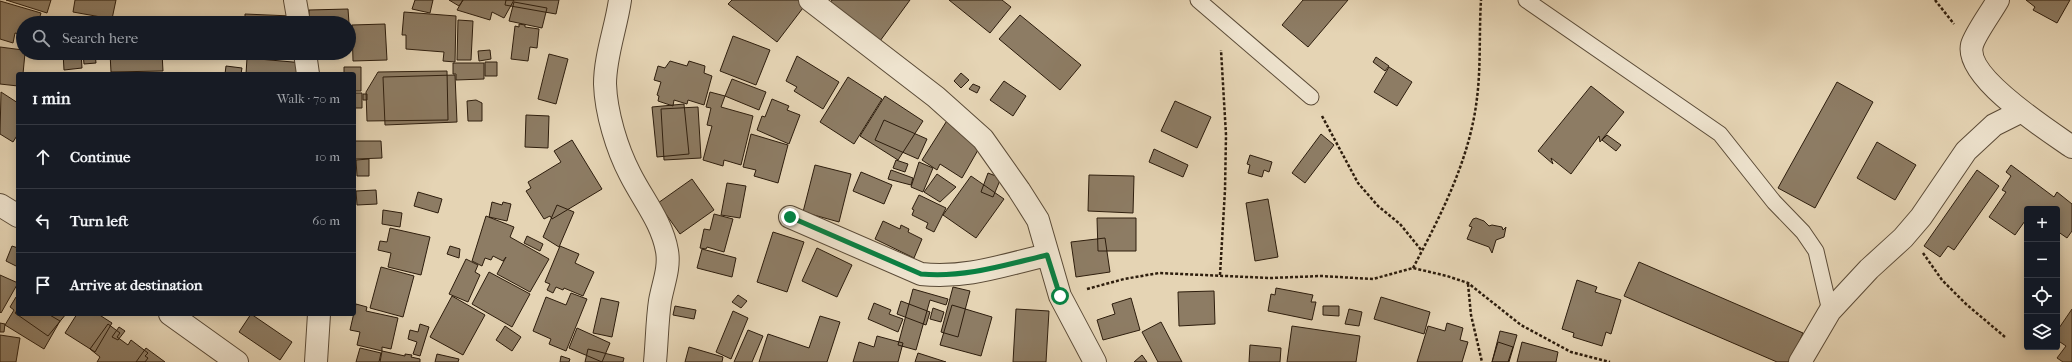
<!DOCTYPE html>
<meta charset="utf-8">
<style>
body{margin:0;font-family:"IM FELL French Canon",serif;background:#242831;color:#f1f3f6}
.controls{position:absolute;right:12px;bottom:12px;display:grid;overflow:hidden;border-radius:4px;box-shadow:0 2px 10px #0003}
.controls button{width:36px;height:36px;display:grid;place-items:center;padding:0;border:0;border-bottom:1px solid #363941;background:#171b24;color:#f1f3f6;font:20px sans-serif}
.stop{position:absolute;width:12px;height:12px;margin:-9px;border:3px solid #0b8043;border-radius:50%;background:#fff}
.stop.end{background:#0b8043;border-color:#fff;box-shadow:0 1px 4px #0008}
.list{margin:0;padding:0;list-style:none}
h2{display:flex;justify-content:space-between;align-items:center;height:52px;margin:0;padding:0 16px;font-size:17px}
h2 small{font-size:13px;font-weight:400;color:#9ea1a6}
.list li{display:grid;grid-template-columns:26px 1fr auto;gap:12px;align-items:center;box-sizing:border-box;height:64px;padding:0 16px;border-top:1px solid #363941}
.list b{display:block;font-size:15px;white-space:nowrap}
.list em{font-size:13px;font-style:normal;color:#9ea1a6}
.icon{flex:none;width:22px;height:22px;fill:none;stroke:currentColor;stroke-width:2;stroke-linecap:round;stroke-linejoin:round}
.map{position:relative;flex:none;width:2072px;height:362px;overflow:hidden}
.search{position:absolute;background:#171b24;box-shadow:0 2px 10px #0003;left:16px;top:16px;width:340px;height:44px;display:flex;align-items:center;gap:10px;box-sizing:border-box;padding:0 14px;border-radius:22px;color:#9ea1a6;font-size:15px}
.panel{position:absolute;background:#171b24;box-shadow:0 2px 10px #0003;left:16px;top:72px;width:340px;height:244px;border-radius:4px}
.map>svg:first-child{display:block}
.building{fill:#8d7c64;stroke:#2d1d0d}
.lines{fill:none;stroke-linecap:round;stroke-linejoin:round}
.lane-casing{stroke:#5b4b37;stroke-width:17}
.street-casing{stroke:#5b4b37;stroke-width:24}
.path{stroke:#2d1d0d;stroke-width:2.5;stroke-dasharray:3 2;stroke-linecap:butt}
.lane{stroke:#eee3ce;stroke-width:15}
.street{stroke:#eee3ce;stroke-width:22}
.route{stroke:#0b8043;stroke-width:5}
</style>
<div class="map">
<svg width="2072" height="362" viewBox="0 0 2072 362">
<rect width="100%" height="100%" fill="#e5d4b4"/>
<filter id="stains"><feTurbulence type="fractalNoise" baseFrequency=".005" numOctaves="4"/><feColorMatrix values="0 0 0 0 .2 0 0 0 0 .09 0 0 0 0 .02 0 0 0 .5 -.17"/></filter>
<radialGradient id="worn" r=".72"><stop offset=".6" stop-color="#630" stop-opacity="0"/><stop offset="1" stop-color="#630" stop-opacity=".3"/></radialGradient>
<!-- building -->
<path class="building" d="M6,0H51L47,13Z
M75,0H116L112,19L73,12Z
M415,0H433L430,13L412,9Z
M449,0H463L459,6Z
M463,0H514L504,18L492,12L490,20L457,10Z
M506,0H559L556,14L505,5Z
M732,0H809L777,42L728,4Z
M832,0H910L880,41L823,13Z
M949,0H1002L1011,7L990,33Z
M1303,0H1348L1308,47L1282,25Z
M2026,0H2070L2057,23L2033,10L2035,7Z
M0,1L41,13L38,23H23V35L15,33L13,43L0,39Z
M514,2L547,8L542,28L509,21Z
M348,9L349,23H309V10Z
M404,12L456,16L455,62L443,61L444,52L406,49V35H402Z
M245,14L291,16V23H245Z
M1020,15L1081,65L1060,90L999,39Z
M172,18L204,22V23H171Z
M236,18V23H228V19Z
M458,20L473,21L471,60H457Z
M385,24L387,60L353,61L352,25Z
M519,24L525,25V27L539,29L537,48L530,47L528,61L511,59L515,26L519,27Z
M733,36L770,50L756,85L720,71Z
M0,47L23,50V53H25L23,74H18V86L0,84Z
M490,50L491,59L479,61L478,51Z
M63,53H81L82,68L64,70Z
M83,53H95L96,63L84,64Z
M110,53H162L163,71L111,72Z
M168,53H201V57Z
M244,53H290V58L243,56Z
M549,54L568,59L556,104L538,99Z
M797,56L839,82L823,109L794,91L797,87L786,81Z
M1376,57L1389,66L1385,71L1373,62Z
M247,58L304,63L303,74H246Z
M670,61L687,66L689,61L705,66L704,73L712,76L704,105L688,100L687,104L674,100L673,106L658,101L659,96L657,95L661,82L654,80L658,66L665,68Z
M485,62H497V76H485Z
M453,63H484V79L456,80V74H453Z
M226,66L242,68L241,74H225Z
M344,67H361V91H354V74H344Z
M1389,67L1412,82L1397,106L1374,92Z
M447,71L448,120L367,121L366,92L378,72Z
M961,73L969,80L961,88L954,81Z
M455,75L457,122L385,125L383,77Z
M848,77L882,99L854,144L820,122Z
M732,79L766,92L759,110L725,96Z
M1004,81L1026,96L1013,116L990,100Z
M1837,82L1873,102L1815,208L1778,188Z
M973,84L980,87L977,93L969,89Z
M1591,86L1624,112L1600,142L1599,136L1571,174L1551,158L1553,164L1538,151Z
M1,92L18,103V134L13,142L0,134Z
M710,92L725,96L721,107L753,116L741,165L724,160L723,166L703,160L712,126L707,125L711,108L706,107Z
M354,93H362V108H354Z
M363,94H367V100H363Z
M885,96L923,121L898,160L860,136Z
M772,99L789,106L787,110L800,115L789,144L757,130L762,116L765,117Z
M476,100L482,103V121H468L467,101Z
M1175,101L1211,117L1197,148L1161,131Z
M684,104L689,154L657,157L652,107Z
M698,107L701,158L664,160L661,109Z
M526,115L549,116L548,148L525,147Z
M948,119L982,143L962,178L940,164L937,170L922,160Z
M884,120L927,139L918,159L875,140Z
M751,134L788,145L778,183L754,176L756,170L743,167Z
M1321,134L1334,145L1305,183L1292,173Z
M1607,135L1621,145L1616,151L1602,140Z
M572,140L602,189L552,219L550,216L544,219L526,191L531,188L528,182L561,162L554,151Z
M354,141H381L382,158L355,159Z
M1877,142L1916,165L1895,200L1857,178Z
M1154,149L1188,165L1183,177L1149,162Z
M1250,155L1272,162L1269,172L1264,170L1262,177L1248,173L1250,165L1247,164Z
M369,159V176H357L356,160Z
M896,160L908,164L905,172L893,168Z
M919,162L933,168L923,192L911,187Z
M815,165L851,174L839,222L803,212Z
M2011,165L2054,197L2057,192L2072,204V231L2067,238L2057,231V209H2027V218L2015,235L1989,217L2006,192L2002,190L2011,176L2006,172Z
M891,170L913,178L911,185L888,179Z
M1977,170L1999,186L1954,250L1948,246L1940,257L1924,246Z
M861,172L892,185L884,204L853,191Z
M988,173L1001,178L993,197L981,192Z
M937,174L956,187L940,202L924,192Z
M1089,175L1134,176L1133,213L1088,211Z
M971,176L1004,199L976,238L943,215Z
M692,179L714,210L680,234L658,203Z
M727,183L746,186L740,218L721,215Z
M376,190L377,204L357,205L356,191Z
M418,192L442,199L438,213L414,206Z
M919,195L946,208L934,232L926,228L928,223L912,215L914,210L912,209Z
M1268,199L1278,257L1255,261L1246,203Z
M492,202L502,205L503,202L511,204L507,221L489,217Z
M557,205L574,212L559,247L543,237Z
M383,210L402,213L400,227L382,224Z
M714,214L733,219L724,252L707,247L706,249L700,248L704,229L710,230Z
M486,216L514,227L510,237L549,259L530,292L497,274L506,257L503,261L493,256L491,260L485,258L482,266L472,261Z
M1097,218H1136V251H1098Z
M1476,218L1484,221L1489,226L1492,225L1502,227L1503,230L1506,227L1504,237L1496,240L1492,253L1489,247L1467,239L1472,227L1469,226L1473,219Z
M883,221L900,229L901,225L909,229L908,232L922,239L914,258L875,239Z
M390,228L430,237L421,275L388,267L391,253L378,250L380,241L387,242Z
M773,232L804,242L787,292L757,282Z
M527,236L543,244L540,251L524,243Z
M1105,238L1110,272L1076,277L1071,242Z
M12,246L18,248V267L6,261Z
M450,246L460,249L459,258L447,254Z
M560,246L579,254L575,263L594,272L583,296L564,288L563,290L556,287L553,293L547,290L550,284L545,282Z
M817,248L852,265L837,297L802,281Z
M702,249L736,258L732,277L697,268Z
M466,259L478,265L475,272L480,275L468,302L449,294Z
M1639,262L1803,333L1790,362H1777L1624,296Z
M381,267L414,276L403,317L370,308Z
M489,272L530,294L512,327L472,304Z
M0,275L18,283L1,313L0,312Z
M1577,280L1597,287L1595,292L1621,300L1611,334L1606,332L1602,346L1573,337L1574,333L1562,329Z
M953,287L970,291L958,337L941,332Z
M1276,288L1313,295L1311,302H1316L1312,320L1268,311L1271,294L1275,295Z
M913,289L948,299L946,305L930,300L916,350L898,345Z
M1214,291L1215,324L1179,326L1178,292Z
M571,293L587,299L566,351L549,344L551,339L533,331L546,297L566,305Z
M738,295L747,301L741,308L732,302Z
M452,296L485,315L463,355L430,337Z
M16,297L18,298V314H48L60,321L44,349L5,325L14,310L10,307Z
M1381,297L1430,312L1424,334L1374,319Z
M601,298L619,302L612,337L593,333Z
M1131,298L1140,330L1103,340L1097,320L1115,314L1112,304Z
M901,301L930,312L926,325L897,314Z
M874,303L891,310L889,314L903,319L898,332L868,319Z
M356,304L367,307L366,311L398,318L391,349L382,347V351L357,345L360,332L350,330Z
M952,305L992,317L981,356L940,345Z
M675,306L696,310L694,319L673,315Z
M1323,306H1339V316L1323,315Z
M933,308L944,312L941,322L930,319Z
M18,309V314H66L48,336L15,313Z
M1016,309L1049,311L1046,362H1013Z
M1349,309L1362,312L1359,326L1345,324Z
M2072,309V362H2063L2057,358L2066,346L2057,340V331Z
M733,311L748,318L731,359L716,352Z
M77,314H98L112,323L95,352L65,333Z
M251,314L292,342L280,360L239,332Z
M820,316L840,322L827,362H759L768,334L809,348Z
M1161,322L1182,362H1158L1142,332Z
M0,323L5,324L4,332H0Z
M1447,323L1463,328L1460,340L1468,342L1462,362H1417L1428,326L1445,331Z
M108,324L120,333L117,337L128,345L131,340L148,353L145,356L148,358L145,362H97L100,357L90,349Z
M420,324L429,327L420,356L413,354L417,342L408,339L410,330L418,332Z
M505,326L521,337L512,351L496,340Z
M1292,326L1360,336L1356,362H1287Z
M119,327L125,331L118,340L112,337Z
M577,328L610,343L602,362L569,348Z
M748,330L763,336L752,362H734Z
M1500,331L1517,335L1509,362H1492Z
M0,335L20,338L16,362H0Z
M877,336L903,343L898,362H853L859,342L874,347Z
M1498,342L1513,347L1508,362H1492Z
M1522,342L1558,352L1556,362H1517Z
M1250,345L1281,348L1280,362H1249Z
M689,347L723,357L722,362H685Z
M146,348L165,362H136Z
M360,348L381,353L379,362H356Z
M588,349L624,358L623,362H585Z
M382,351L405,356V354L412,355L411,357L420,359V362H380Z
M918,353L946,362H915Z
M437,354L459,359L458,362H435Z
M1142,355L1147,362H1134Z
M561,356L570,359L569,362H560Z"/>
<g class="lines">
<defs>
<path id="lane" d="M1198,0L1311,97
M1526,0L1720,134L1774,202L1803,232L1816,251L1830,311"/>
<path id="street" d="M295,0L299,23
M620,0C616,28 605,56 605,84C606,113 617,149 630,174C643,200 662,222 667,251C670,268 663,284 660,301C657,321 657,342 655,362
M810,0L936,97L983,139L1019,190L1038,220L1060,296L1095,362
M1998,0C1992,11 1975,34 1972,45C1964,77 2049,131 2072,147
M305,53L308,74
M0,205L18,216
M790,217L921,274C966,279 1004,265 1047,255
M170,314L237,362
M316,362L319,314
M1800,362L1830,311L1869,269L1903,238L1921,217L1966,151L1994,125L2020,112"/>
</defs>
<!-- lane casing -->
<use href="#lane" class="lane-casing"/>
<!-- street casing -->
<use href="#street" class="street-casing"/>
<!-- path -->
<path class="path" d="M1935,0L1954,24
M1322,116L1358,183L1378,206L1400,224L1422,251
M1923,253L1942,280L1966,304L2005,337
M1413,268C1441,215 1470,159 1477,98C1481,66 1479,32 1481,0
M1220,275L1225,190L1226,135L1221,50
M1468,284L1471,315L1482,362
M1087,289L1124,279L1159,273L1270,278L1321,276L1373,279L1413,268L1447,276L1468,283L1521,325L1571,352L1610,362"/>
<!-- lane -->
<use href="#lane" class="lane"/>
<!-- street -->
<use href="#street" class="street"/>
</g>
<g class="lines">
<!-- route -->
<path class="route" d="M790,217L921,274C965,278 1005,265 1047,255L1060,296"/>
</g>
<rect width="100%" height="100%" filter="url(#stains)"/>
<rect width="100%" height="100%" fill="url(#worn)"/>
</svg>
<div class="controls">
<button>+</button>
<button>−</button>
<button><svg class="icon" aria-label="locate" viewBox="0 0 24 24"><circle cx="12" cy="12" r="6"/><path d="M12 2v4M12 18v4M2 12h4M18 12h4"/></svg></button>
<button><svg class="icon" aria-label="layers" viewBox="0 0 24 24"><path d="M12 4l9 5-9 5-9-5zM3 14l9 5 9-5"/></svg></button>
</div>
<div class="stop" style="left:1060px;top:296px"></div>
<div class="stop end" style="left:790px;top:217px"></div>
<div class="search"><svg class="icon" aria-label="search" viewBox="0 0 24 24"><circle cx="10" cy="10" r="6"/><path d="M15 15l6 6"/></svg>Search here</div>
<section class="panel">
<h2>1 min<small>Walk · 70 m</small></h2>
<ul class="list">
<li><svg class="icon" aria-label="ahead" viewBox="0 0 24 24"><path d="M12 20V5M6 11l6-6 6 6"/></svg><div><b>Continue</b></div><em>10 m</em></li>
<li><svg class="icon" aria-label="left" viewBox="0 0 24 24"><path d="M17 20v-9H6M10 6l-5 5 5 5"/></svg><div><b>Turn left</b></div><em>60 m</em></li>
<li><svg class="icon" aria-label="arrive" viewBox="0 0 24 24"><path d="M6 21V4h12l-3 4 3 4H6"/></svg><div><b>Arrive at destination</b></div></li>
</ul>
</section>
</div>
